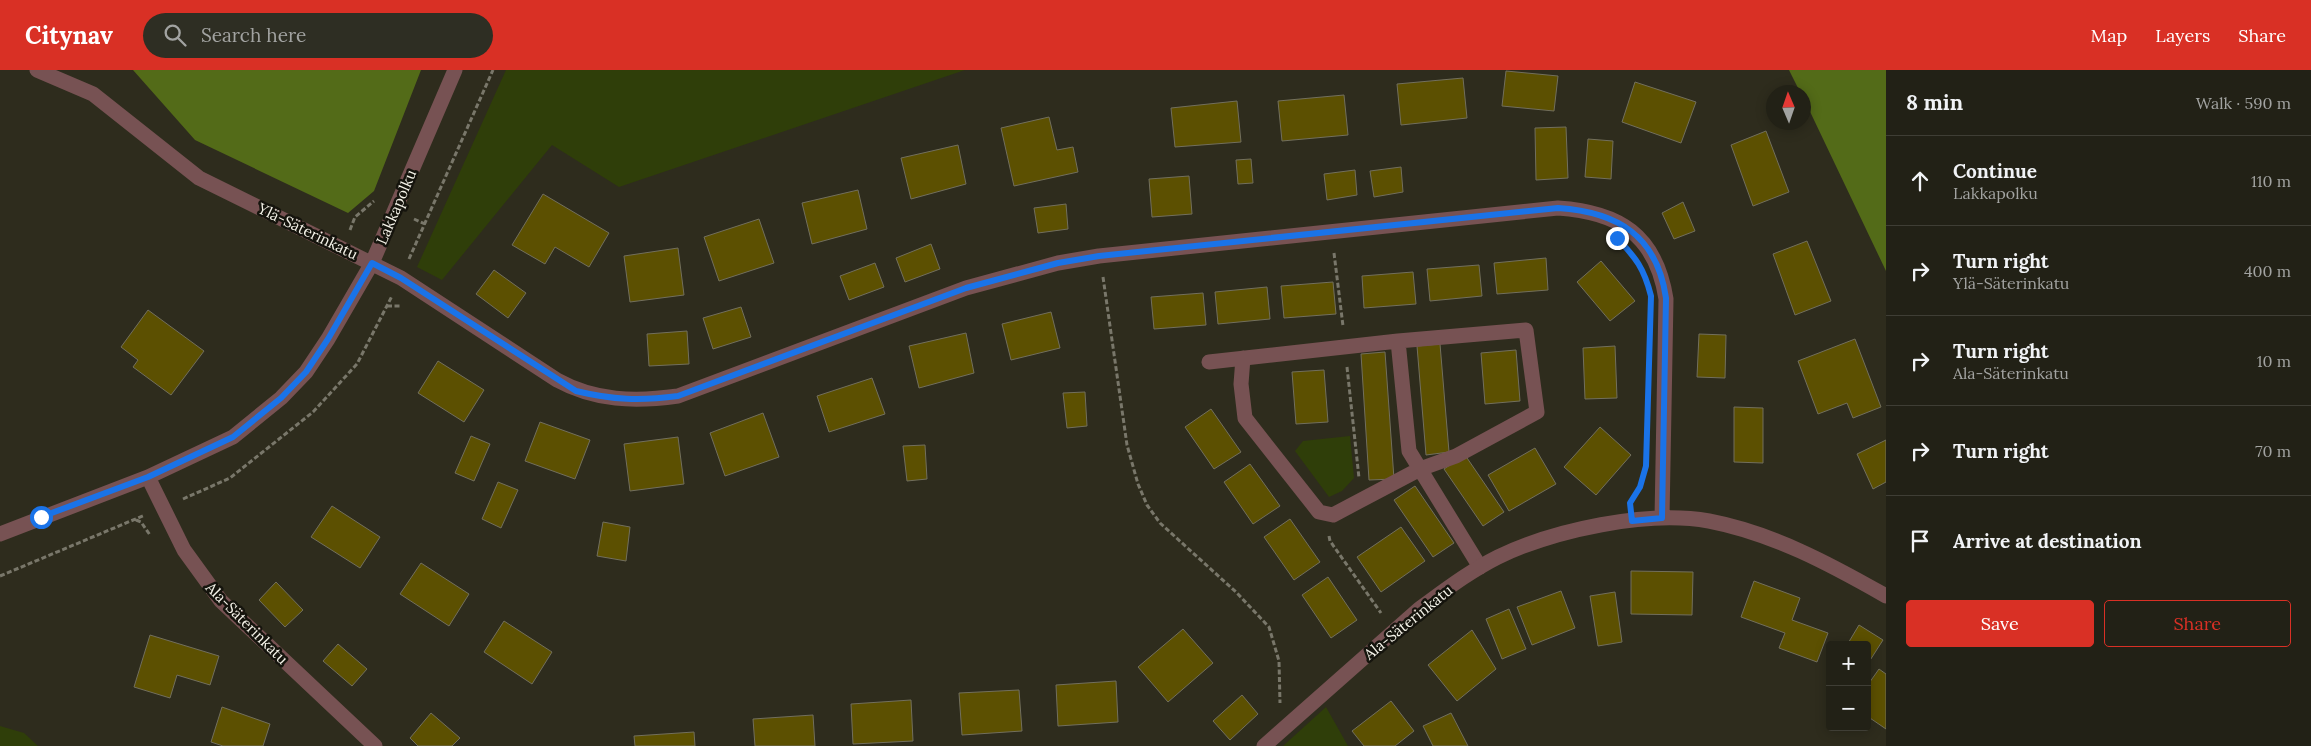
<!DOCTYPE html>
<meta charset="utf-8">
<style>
body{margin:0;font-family:Lora,serif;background:#2e2e23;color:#f1f3f6}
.controls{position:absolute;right:15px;bottom:15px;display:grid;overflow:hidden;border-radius:5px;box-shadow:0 2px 12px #0003}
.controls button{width:45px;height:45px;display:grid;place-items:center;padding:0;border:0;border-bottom:1px solid #3f3e35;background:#222116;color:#f1f3f6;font:25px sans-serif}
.compass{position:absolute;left:1766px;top:15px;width:45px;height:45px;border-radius:50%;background:#222116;box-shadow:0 2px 12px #0003;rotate:358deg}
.stop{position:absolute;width:15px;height:15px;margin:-11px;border:4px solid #1a73e8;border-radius:50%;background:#fff}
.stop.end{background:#1a73e8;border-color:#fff;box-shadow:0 1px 5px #0008}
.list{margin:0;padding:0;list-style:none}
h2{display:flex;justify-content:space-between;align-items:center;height:65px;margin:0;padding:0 20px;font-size:21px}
h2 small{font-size:16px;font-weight:400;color:#a2a3a1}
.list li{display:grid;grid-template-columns:32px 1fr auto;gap:15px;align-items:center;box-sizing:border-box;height:90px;padding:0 20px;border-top:1px solid #3f3e35}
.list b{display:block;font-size:19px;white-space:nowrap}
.list p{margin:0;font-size:16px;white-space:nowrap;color:#a2a3a1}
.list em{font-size:16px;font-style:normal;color:#a2a3a1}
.actions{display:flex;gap:10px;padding:15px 20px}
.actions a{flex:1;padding:11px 0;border:1px solid #d93025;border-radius:5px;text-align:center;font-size:18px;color:#d93025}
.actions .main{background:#d93025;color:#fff}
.icon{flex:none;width:28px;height:28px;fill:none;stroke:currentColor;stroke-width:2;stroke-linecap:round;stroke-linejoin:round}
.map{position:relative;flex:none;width:1886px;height:676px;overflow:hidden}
header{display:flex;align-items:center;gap:30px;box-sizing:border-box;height:70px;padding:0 25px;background:#d93025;color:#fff}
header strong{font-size:24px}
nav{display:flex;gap:28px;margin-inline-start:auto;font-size:18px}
.search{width:350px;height:45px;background:#2e2e23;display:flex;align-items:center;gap:12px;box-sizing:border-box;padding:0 18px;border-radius:28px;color:#a2a3a1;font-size:19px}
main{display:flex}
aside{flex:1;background:#222116}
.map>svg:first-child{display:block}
.green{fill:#2f3e09}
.forest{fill:#536b18}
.building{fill:#5c5001;stroke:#726f5d}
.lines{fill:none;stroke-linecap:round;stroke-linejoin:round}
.path{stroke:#79776a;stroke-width:3;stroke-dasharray:5 2.5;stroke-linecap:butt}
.service{stroke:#775253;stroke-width:15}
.minor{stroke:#775253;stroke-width:15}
.route{stroke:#1a73e8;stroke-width:6}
.labels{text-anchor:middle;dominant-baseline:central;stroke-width:5;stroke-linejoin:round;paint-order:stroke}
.street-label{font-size:15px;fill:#f5f3e9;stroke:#15140d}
</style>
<header>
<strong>Citynav</strong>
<div class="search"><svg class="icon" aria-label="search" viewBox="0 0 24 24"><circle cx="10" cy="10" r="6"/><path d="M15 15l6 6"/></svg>Search here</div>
<nav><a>Map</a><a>Layers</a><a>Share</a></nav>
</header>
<main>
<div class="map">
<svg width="1886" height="676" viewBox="0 0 1886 676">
<rect width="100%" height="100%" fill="#2e2c1d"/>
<!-- green -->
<path class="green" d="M506,0H965L619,117L552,75L442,210L417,197Z
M1350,366L1354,408L1342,421L1329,427L1295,381L1303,371Z
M1326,637L1348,676H1283Z
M0,656L24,663L38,676H0Z"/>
<!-- forest -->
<path class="forest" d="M133,0H421L374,121L348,143L195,70Z
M1789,0H1886V201L1804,29V22H1800Z"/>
<!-- building -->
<path class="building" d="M1506,1L1558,6L1554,41L1502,36Z
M1463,8L1467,48L1401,55L1397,14Z
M1635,12L1696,32L1681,73L1622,52Z
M1344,25L1348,65L1282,71L1278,31Z
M1237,31L1241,72L1175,77L1171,38Z
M1049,47L1057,80L1073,77L1078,102L1014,116L1001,58Z
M1566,57L1568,108L1536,110L1535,58Z
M1766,61L1789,122L1753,136L1731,75Z
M1588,69L1613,71L1611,109L1585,107Z
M958,75L966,114L911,129L901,88Z
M1251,89L1253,113L1238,114L1236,90Z
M1401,97L1403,122L1374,127L1370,101Z
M1355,100L1357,125L1327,130L1324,104Z
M1189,106L1192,144L1152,147L1149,109Z
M858,120L867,159L812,174L802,133Z
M543,124L609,163L589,197L555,177L545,194L512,175Z
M1683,132L1695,161L1674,169L1662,143Z
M1066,134L1068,159L1038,163L1034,138Z
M759,149L774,193L719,211L704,167Z
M1807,171L1831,231L1795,245L1773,184Z
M931,174L940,199L905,212L896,188Z
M678,178L684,225L630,232L624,186Z
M1546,188L1548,220L1497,224L1494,193Z
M1601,191L1635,231L1610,251L1577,212Z
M875,193L884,217L849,230L840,206Z
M1479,195L1482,226L1430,231L1427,199Z
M494,200L526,223L508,248L476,224Z
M1413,202L1416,234L1364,238L1362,206Z
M1333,212L1336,244L1284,248L1281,216Z
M1267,217L1270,249L1218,254L1215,222Z
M1203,223L1206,255L1154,259L1151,227Z
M741,237L751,267L713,279L703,248Z
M148,240L204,281L171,325L133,297L138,290L121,277Z
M1051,242L1060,278L1011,290L1002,254Z
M687,261L689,294L649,296L647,264Z
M966,263L974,303L919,318L909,276Z
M1699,264L1726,265L1725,308L1697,307Z
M1855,269L1881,337L1853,348L1847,333L1818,344L1798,291Z
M1440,274L1449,382L1426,385L1417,276Z
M1615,276L1617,328L1585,329L1583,278Z
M1516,280L1520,331L1485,334L1481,283Z
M1385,282L1394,409L1369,410L1361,284Z
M438,291L484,320L464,352L418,323Z
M1324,300L1328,352L1296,354L1292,302Z
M872,308L885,344L829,362L817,326Z
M1085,322L1087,356L1067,358L1063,323Z
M1734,337L1763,338V393L1734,392Z
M1211,339L1241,382L1214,399L1185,357Z
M763,343L779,387L725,406L710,363Z
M540,352L590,370L575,409L525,391Z
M1600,357L1631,385L1596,425L1564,397Z
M471,366L490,374L474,411L455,403Z
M678,367L684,414L630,421L624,374Z
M1886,370V412L1873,419L1857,384Z
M925,375L927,409L907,411L903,376Z
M1535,378L1556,414L1509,441L1488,405Z
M1465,385L1504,442L1483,456L1444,399Z
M1250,394L1280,436L1253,454L1224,412Z
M498,412L518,420L501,458L482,449Z
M1415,416L1454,473L1433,487L1394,430Z
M332,436L380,467L360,498L311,467Z
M1290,449L1320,492L1294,510L1264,467Z
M603,452L630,457L626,491L597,486Z
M1401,457L1425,491L1381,522L1357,487Z
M421,493L469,524L449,556L400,524Z
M1631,501L1693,502L1692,545L1631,544Z
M1328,507L1357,550L1331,568L1302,525Z
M1754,511L1800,528L1792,550L1828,563L1817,592L1779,578L1785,563L1741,547Z
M276,512L303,540L285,557L259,530Z
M1561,521L1575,558L1532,575L1517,537Z
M1615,522L1622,572L1598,576L1590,526Z
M1509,539L1526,579L1502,589L1486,549Z
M504,551L552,582L532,614L484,582Z
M1859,555L1883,570L1867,595V575H1847Z
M1183,559L1213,593L1168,632L1138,597Z
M1472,560L1496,599L1457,631L1428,595Z
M150,565L219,586L210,615L177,605L170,628L134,617Z
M338,574L367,599L352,616L323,591Z
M1879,599L1886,604V659L1867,646V616Z
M1116,611L1118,652L1058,656L1056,615Z
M1019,620L1022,661L962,665L959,623Z
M1242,625L1258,644L1230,670L1213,651Z
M911,630L913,671L853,674L851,634Z
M1391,631L1414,661L1395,676H1364L1352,661Z
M222,637L270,654L263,676H223L211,672Z
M431,643L460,668L452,676H418L410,668Z
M1451,643L1468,676H1433L1423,656Z
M813,645L815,676H755L753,649Z
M694,662L695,676H635L634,666Z"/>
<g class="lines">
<!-- path -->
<path class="path" d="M414,149L425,154
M350,160L355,147L374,131
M1334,183L1343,256
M409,189L493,0
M1103,207L1127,375L1138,414L1147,435L1160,453L1236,522L1269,557L1279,591L1280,633
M387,236H402
M1347,297L1359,408
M183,429L230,408L313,342L357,294L392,226
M1633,429L1640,417
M136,450L141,452L150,465
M1329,466L1330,471L1381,543
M0,506L145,445"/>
<!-- service -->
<path class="service" d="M1243,288L1241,314L1245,348L1319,442L1333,445L1420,399L1456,386L1537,342L1526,260L1398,271
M1209,292L1398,271L1409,381L1480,497"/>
<!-- minor -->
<path class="minor" d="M37,0L93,24L199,108L401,208L557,310C595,331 635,332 678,326L966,218L1058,193L1099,186L1558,138C1619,142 1656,165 1666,229L1662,448
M148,407L184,480L221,531L375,676
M0,464L148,407L233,367L281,328L306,302L328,269L372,193L455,0
M1264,676L1419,539C1444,521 1470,501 1498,487C1554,460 1647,440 1709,451C1772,463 1830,494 1886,526"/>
</g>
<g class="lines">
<!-- route -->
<path class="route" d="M41,447L148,407L233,367L281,328L306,302L328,269L372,193L401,208L576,321C613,330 640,331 678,326L966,218L1058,193L1099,186L1558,138C1618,142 1657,166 1666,228L1662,448L1632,451L1630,433L1640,417L1646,396L1651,226C1644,198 1636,188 1617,168"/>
</g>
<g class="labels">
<!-- street labels -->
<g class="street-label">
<text transform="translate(396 137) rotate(-67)">Lakkapolku</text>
<text transform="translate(308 161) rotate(26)">Ylä-Säterinkatu</text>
<text transform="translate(1408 552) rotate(-39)">Ala-Säterinkatu</text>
<text transform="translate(247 553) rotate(45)">Ala-Säterinkatu</text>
</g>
</g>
</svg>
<div class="controls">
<button>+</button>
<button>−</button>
</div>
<svg class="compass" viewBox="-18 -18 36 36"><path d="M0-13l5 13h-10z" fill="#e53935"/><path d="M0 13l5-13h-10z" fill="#a2a3a1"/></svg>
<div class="stop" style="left:41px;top:447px"></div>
<div class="stop end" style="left:1617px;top:168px"></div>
</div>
<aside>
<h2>8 min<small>Walk · 590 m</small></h2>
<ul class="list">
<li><svg class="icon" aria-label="ahead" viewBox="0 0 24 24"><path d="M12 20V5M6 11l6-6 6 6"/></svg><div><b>Continue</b><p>Lakkapolku</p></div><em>110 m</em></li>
<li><svg class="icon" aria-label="right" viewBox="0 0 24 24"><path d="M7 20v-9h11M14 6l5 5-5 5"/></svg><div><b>Turn right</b><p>Ylä-Säterinkatu</p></div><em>400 m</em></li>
<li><svg class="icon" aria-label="right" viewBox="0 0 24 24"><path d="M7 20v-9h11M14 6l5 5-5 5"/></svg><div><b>Turn right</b><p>Ala-Säterinkatu</p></div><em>10 m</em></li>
<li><svg class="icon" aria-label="right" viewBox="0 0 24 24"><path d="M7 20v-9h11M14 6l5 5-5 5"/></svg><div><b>Turn right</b></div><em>70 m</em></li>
<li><svg class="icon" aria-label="arrive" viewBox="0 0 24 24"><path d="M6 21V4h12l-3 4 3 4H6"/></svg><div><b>Arrive at destination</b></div></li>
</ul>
<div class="actions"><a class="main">Save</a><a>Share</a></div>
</aside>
</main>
